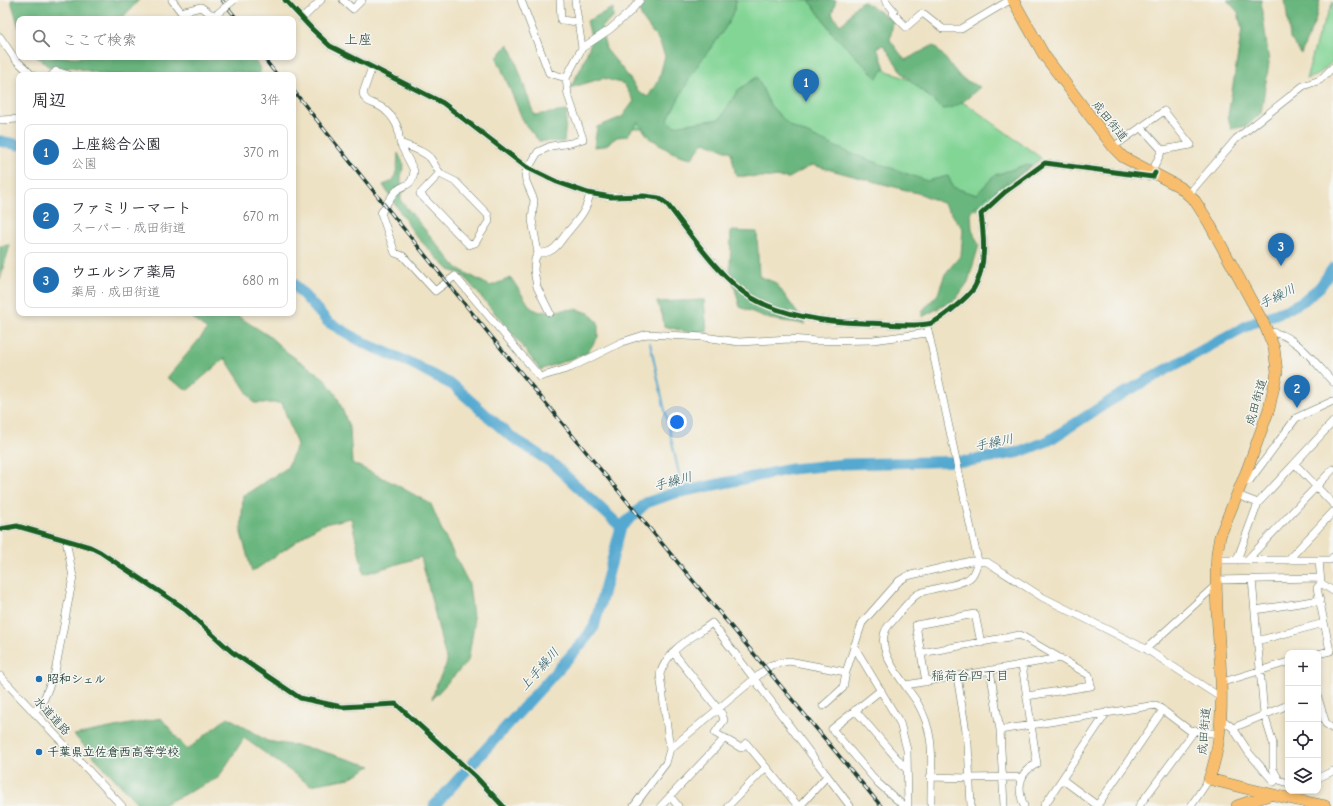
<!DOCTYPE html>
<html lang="ja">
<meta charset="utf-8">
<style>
body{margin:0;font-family:"Comic Neue","Klee One",sans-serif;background:#f7f7f7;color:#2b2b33}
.controls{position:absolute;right:12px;bottom:12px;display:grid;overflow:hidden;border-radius:8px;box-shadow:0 2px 6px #0003}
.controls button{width:36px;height:36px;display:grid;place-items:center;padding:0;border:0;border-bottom:1px solid #e1e1e2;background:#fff;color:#2b2b33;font:20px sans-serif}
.you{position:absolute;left:677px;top:422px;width:14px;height:14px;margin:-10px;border:3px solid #fff;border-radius:50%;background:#1a73e8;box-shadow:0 0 0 6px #1a73e833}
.badge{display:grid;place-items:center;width:26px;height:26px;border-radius:50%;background:#1f6fb2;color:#fff;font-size:13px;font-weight:700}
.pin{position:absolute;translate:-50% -33px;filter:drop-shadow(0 1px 2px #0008)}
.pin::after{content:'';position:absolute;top:21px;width:14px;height:12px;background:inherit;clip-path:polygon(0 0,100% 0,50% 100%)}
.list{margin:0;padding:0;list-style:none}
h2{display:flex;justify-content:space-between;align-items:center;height:52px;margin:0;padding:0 16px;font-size:17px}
h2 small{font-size:13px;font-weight:400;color:#7c7c81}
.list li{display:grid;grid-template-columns:26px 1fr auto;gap:12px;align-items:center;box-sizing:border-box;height:56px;margin:0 8px 8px;padding:0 8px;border:1px solid #e1e1e2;border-radius:8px}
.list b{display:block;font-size:15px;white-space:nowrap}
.list p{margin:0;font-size:13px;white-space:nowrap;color:#7c7c81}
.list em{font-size:13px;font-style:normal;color:#7c7c81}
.icon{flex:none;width:22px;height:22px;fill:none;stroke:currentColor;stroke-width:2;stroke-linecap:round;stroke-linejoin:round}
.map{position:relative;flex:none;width:1333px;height:806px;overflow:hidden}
.search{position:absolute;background:#fff;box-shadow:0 2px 6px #0003;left:16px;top:16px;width:280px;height:44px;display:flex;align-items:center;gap:10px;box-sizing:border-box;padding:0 14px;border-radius:8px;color:#7c7c81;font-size:15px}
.panel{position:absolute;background:#fff;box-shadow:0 2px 6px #0003;left:16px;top:72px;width:280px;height:244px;border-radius:8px}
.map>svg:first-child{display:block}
.green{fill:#83d596;stroke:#518965}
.forest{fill:#6ab67f;stroke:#447a5a}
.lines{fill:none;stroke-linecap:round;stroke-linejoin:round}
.stream{stroke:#54a9d0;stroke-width:2}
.river{stroke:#54a9d0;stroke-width:11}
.minor-casing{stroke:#677766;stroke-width:8}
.highway-casing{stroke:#677766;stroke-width:12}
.minor{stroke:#fff;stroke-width:7}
.highway{stroke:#f9be6d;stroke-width:11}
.rail-casing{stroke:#1f3d34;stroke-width:3.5}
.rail{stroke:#f6f6f2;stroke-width:2;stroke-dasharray:6;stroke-linecap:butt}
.minor-bridge-casing{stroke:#677766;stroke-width:8;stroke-linecap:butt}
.minor-bridge{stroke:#fff;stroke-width:7}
.cycleway-casing{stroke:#f6f6f2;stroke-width:8}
.cycleway{stroke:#1b5e20;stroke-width:5}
.poi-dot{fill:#1f6fb2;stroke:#f6f6f2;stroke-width:1.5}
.labels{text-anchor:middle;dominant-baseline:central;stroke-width:3;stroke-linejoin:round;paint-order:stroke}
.street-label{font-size:12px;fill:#1f3d34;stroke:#f6f6f2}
.poi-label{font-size:12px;font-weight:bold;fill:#1f3d34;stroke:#f6f6f2;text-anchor:start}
.water-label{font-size:13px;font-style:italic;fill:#2f5d63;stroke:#f6f6f2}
.neighbourhood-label{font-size:13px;fill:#1f3d34;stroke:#f6f6f2}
.quarter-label{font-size:14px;fill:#1f3d34;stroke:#f6f6f2}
</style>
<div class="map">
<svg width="1333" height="806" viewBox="0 0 1333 806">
<rect width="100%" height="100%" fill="#f6f6f2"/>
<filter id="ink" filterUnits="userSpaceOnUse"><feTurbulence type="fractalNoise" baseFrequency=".025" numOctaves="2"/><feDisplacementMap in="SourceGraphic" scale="8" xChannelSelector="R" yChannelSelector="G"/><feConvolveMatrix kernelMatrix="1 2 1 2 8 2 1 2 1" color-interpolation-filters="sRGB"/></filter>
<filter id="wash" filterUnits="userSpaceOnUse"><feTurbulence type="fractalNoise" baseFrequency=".012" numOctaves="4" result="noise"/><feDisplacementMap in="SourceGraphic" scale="16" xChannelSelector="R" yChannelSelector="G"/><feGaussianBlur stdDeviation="0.9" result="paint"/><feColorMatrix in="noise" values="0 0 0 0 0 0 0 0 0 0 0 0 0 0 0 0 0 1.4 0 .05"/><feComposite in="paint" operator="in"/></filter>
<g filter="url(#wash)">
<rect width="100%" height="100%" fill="#eee2c4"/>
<!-- green -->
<path class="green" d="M640,0H820L870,64L952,97L971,107L1041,158L977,210L809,146L720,132L676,149L650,139L642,128H633L684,53Z
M1333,2V61L1318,75L1306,79L1318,36Z"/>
<!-- forest -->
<path class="forest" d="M11,0H139L121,19H19V28Z
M635,0H736C735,20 712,46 700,62C689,78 680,96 671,113L668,119L673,126L720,119L738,90L757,77L770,105L790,126L850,153L927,181L948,176L953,187L970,193L977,194L995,175L1025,165L1031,166L980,202L971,212L972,230L979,245L968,282L956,299L922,317V311L938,294L945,274L961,255L963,229L944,204L921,194L812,165L789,178L736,176L731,152L704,142L692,158C668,154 653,142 638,122L627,136L617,137L605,146L594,147L597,127L622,117L634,101L624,84L603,78L570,88L582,66L592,40L587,21L613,8V18L601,27L606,49L625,72L639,92L648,97L659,79L665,56L659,41L642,18Z
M809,0H836L832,14L840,25C853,17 849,8 863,1L893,21L890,40L905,60L932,46L936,47L961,78L980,87C967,98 961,107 943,109L902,73L884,45L877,47L885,68L877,78L834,35Z
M1227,0H1261L1269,63L1261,113L1247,126L1231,129L1228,116L1242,29L1238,12Z
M1285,0H1320L1315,21L1301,54L1290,38Z
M508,44L513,53L534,115L567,111L564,142L539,141L524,123L497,58Z
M37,57H252L261,69L260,73C249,80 238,66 227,75H106L72,67L55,72Z
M398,153L404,165L401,176V201L457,268L490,286L511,278L531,308L540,312L575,309L589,313L598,322V337L587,353L540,370L520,343L462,274L449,270L415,235L383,185L393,181L397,169Z
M731,231L757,232L759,276L776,283L805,324L770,319L740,307L730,271Z
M10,245L0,279V246Z
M704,300L707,332H687L664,326L662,314L657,302Z
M187,313H233L269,336L288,353L324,378L337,396L350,429L352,463L393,483L431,504L442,531L469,584L474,625L468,661L432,699L437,683L447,663L421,557L364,574L351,518L320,525L252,572L241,533L243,496L287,468L297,445L282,403H254L225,358L188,390L167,378L207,330Z
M228,717L267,741L314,749L371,766L350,778L310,785L244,738L218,778L160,806H140L74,735L161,718L187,750Z"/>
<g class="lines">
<!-- stream -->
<path class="stream" d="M650,343L683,492"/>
<!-- river -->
<path class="river" d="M0,141L19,145
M293,283L328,322L364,343L413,364L454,386L509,435L553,464L621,527
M621,527L646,503L671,494L791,469L845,464L969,461L1020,452L1048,441L1113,399L1173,366L1254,322L1286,310L1303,301L1320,287L1333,268
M434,806L582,643L594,627L621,527"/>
</g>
</g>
<g filter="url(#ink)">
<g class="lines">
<defs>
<path id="minor" d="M172,0L181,12L201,7L211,14H217
M285,0L312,29L330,46L443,103L526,167L557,182L588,193L611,197L644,196L659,198L667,204C690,233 720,279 752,298C785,317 826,322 863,323C884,323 906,327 927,324C934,324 944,315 950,311C958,304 968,297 974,288C987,266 984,237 981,214L1005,192L1045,163L1153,177L1154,174
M343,0L353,9L362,0
M521,0L549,73L566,78
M560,0L561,20L578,22
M576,0L575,1L582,48
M885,0L894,11L893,13L906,27L921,14H924L943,29H961L1010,0
M302,19L321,0
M0,37L15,59L32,75
M372,67L363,93C365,103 372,102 379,106C384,108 387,112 391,116C402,130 396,132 401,145C405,154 410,162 414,171C412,188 405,183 396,191C390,197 385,207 381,213L395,253L403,256L435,291L455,276L540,377L570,368L622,342L647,334L704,337L739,342L789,339L817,341L873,340L928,333
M52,75L56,71L69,75
M0,120L19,119
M400,143C409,147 425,151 431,159C435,165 437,170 442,175L456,182L488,215L489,221L475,243L469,245L420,194L440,173
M1113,147L1164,111L1191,145L1162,150L1141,127
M1152,172L1162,150
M1188,195L1236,139L1303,86L1320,80L1333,67
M538,253C542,253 547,253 550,251C558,248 562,238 567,233C579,218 586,213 590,193
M550,313L537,287L534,270L535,259L538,253L532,220L534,200L526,181L525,174L538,152L551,146L571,143L583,139L568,95L566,78L582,48L609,30L631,11L640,0
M928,330L978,561C976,567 974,576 968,579C953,588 934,586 918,594C909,599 897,617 889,625C870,647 905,683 917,702C938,737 930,768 931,806
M1268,332C1294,332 1316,364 1333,382
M1295,464L1333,504
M1242,483L1250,480L1296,418L1333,401
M1237,495L1258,503
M0,529L17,526L90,547L100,552L181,606L232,652L300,698L342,707L396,704L475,776L503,806
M1216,560H1330L1333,557
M1237,560L1258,503L1333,422
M1247,560L1333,469
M1288,560L1333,512
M1319,560L1321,583L1333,591
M1252,579L1264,714L1273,743V769L1279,780L1288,783
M1216,580L1320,578
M1255,610L1320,600
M1257,641L1324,623
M854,646L900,723L907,750L908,806
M1146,649L1216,585
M673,652L722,714L724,720L715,733L741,748L746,743L798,806
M921,653L1020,635L1089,675L1091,686L1027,696
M1318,654L1330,651L1317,588L1321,583
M1022,665L1037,764C1018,772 1017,788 1024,806
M990,670L1000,730L1004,806
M0,676L122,806
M957,676L968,744L971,806
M926,682L916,625L975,614L981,643
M1220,683L1288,662
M906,685L1060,658
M881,690L832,729L878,783L904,806
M1318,698L1326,724L1333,729
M823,706L843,688L846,672L862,623L899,581L907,576L971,561L987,562L1042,597L1146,649L1220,697
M855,710L907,770
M34,713L44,699L55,672L73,577L66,540
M1220,718L1233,728L1249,753L1274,782
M1233,728L1288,705
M1000,730L1156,705L1189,730L1219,734
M670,749L771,665L789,661L846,672
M930,777L969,778L1021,777
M1318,778L1333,771
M1063,780L1098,806
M670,796L678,806
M634,806L666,763L670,749L660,674C669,647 691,639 712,623L850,806
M661,806L725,738
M728,806L766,767
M800,806L827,776
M1044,806L1107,712
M1097,806L1163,710
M1139,806L1195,730
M1191,806L1209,779"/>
<path id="highway" d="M1013,0L1044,55L1114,148L1123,157L1180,187L1195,201L1208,221L1265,326L1274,348L1277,372L1269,409L1247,470L1220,536L1217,553C1211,626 1235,709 1209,779C1247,789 1286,798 1325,806
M1237,806L1269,795"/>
</defs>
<!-- minor casing -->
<use href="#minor" class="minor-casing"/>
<!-- highway casing -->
<use href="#highway" class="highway-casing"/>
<!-- minor -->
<use href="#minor" class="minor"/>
<!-- highway -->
<use href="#highway" class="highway"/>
<defs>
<path id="rail" d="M222,0L237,19
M263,57L277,75
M293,90C484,332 683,569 881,806"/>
</defs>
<!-- rail casing -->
<use href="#rail" class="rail-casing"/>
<!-- rail -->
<use href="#rail" class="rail"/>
<defs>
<path id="minor-bridge" d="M217,14L234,0"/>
</defs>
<!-- minor-bridge casing -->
<use href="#minor-bridge" class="minor-bridge-casing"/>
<!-- minor-bridge -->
<use href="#minor-bridge" class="minor-bridge"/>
<defs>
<path id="cycleway" d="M285,0L312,29L330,46L443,103L526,167L557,182L588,193L611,197L644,196L659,198L667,204C690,233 720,279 752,298C785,317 826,322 863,323C884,323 906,327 927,324C934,324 944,315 950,311C958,304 968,297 974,288C987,266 984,237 981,214L1005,192L1045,163L1153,177L1155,173
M0,529L17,526L90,547L100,552L181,606L232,652L300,698L342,707L396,704L475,776L503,806"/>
</defs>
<!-- cycleway casing -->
<use href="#cycleway" class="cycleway-casing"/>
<!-- cycleway -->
<use href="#cycleway" class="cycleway"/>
</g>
</g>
<!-- markers -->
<g class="poi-dot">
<circle cx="39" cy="679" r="4"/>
<circle cx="39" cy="752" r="4"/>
</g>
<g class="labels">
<!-- street labels -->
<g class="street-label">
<text transform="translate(1110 121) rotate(51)">成田街道</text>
<text transform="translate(1256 402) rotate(-74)">成田街道</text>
<text transform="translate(52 716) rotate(47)">水道道路</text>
<text transform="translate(1204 731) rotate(-85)">成田街道</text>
</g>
<!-- poi labels -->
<g class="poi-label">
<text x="47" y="679">昭和シェル</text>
<text x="47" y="752">千葉県立佐倉西高等学校</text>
</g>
<!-- water labels -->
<g class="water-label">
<text transform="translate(1277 296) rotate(-26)">手繰川</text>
<text transform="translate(994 442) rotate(-11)">手繰川</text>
<text transform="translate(673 481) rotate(-15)">手繰川</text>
<text transform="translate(539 669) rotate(-48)">上手繰川</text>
</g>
<!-- neighbourhood labels -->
<g class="neighbourhood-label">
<text x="970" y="675">稲荷台四丁目</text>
</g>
<!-- quarter labels -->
<g class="quarter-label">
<text x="358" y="39">上座</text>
</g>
</g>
</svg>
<div class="controls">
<button>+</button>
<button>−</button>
<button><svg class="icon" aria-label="locate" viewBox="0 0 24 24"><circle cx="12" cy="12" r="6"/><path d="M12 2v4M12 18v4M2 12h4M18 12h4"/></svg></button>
<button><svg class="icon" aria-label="layers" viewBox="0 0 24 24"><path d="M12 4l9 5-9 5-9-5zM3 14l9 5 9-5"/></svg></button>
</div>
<div class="you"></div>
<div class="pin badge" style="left:806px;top:102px">1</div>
<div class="pin badge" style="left:1297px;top:408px">2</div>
<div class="pin badge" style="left:1281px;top:266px">3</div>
<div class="search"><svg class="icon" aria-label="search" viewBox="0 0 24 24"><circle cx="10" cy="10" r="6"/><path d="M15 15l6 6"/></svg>ここで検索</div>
<section class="panel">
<h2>周辺<small>3件</small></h2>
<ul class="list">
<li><span class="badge">1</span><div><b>上座総合公園</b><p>公園</p></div><em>370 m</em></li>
<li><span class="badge">2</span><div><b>ファミリーマート</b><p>スーパー · 成田街道</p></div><em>670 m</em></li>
<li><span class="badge">3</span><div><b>ウエルシア薬局</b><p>薬局 · 成田街道</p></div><em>680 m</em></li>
</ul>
</section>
</div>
